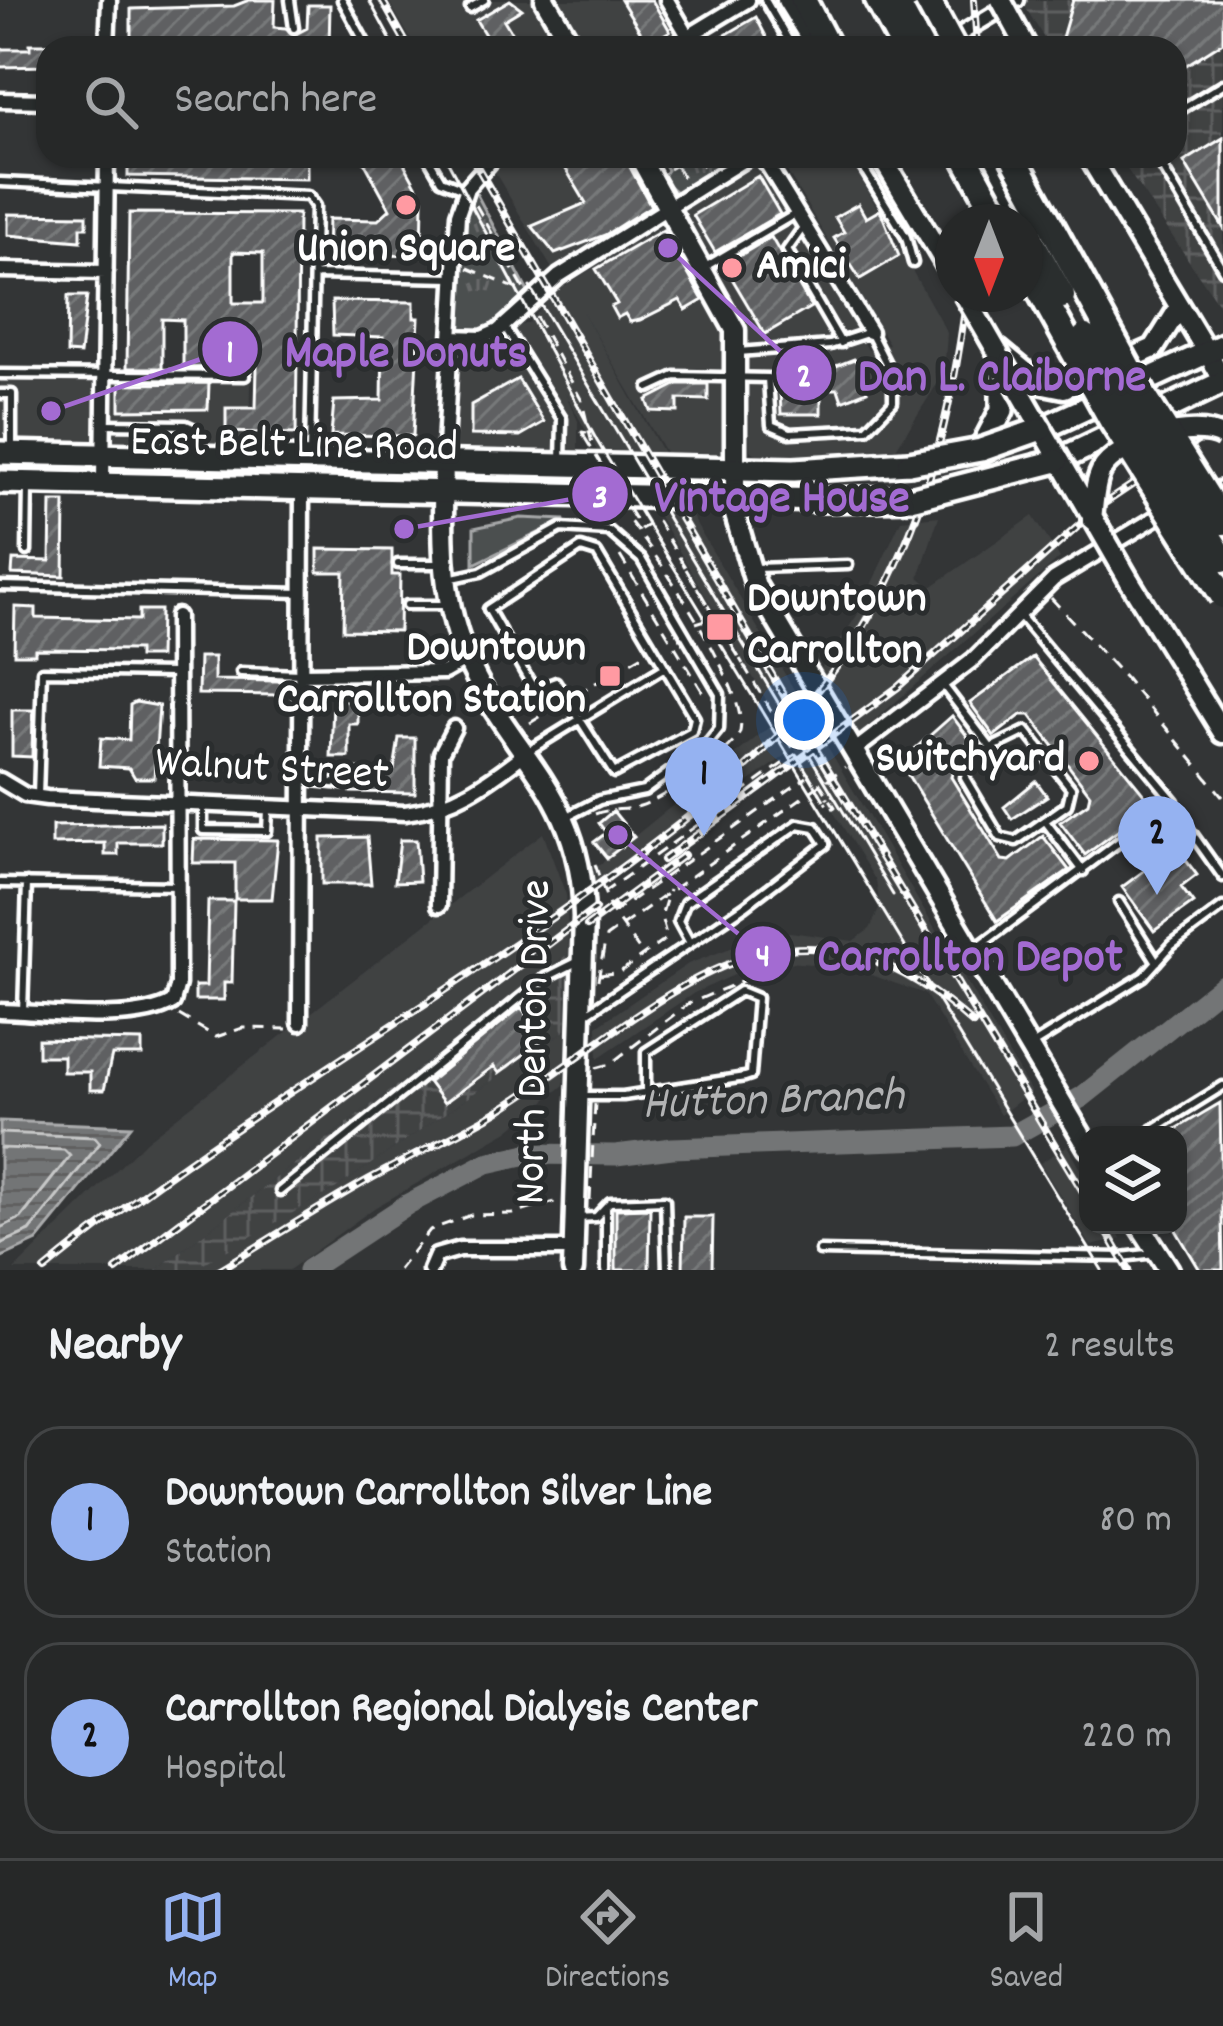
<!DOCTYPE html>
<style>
body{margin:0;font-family:Dekko,sans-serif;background:#323434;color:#f1f3f6}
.controls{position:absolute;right:36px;bottom:36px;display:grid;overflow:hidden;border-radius:24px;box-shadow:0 3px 9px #0004}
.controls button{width:108px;height:108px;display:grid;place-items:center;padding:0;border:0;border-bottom:3px solid #424445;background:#262828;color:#f1f3f6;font:60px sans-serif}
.compass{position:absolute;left:935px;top:204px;width:108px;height:108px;border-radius:50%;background:#262828;box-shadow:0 3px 9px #0004;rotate:180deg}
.you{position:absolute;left:804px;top:720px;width:42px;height:42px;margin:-30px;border:9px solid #fff;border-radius:50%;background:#1a73e8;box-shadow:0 0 0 18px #1a73e833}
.badge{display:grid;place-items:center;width:78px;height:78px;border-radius:50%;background:#95b2f1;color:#111;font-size:39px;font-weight:700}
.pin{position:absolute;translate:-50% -99px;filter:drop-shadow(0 3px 6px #0008)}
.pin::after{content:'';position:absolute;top:63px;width:42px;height:36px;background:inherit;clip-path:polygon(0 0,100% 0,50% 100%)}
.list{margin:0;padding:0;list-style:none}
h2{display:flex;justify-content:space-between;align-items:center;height:156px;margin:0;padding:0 48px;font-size:51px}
h2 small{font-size:39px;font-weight:400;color:#a4a6a8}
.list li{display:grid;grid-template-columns:78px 1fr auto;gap:36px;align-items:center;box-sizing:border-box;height:192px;margin:0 24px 24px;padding:0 24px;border:3px solid #424445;border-radius:36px}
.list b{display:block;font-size:45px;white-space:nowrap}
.list p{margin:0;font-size:39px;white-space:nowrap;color:#a4a6a8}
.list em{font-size:39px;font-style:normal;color:#a4a6a8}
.icon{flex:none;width:66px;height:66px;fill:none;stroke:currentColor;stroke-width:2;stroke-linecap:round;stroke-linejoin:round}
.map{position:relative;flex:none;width:1223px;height:1270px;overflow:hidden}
.search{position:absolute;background:#262828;box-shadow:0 3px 9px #0004;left:36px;right:36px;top:36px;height:132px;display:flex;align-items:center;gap:30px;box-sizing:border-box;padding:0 42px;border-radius:36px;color:#a4a6a8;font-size:45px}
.sheet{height:588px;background:#262828}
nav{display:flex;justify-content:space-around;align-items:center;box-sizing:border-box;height:168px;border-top:3px solid #424445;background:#262828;font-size:33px;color:#a4a6a8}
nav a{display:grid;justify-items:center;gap:6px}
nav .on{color:#95b2f1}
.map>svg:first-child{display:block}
.built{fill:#404243}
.industrial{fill:url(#industrial-grid)}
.grass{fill:#4c4f50;stroke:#a6a7a8;stroke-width:3}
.park{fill:url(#park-tufts);stroke:#a6a7a8;stroke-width:3}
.water{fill:url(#water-rules);stroke:#abacad;stroke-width:3}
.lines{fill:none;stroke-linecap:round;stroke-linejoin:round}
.shore{stroke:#c7c8c8;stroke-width:3}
.river{stroke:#737576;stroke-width:21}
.building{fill:url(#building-hatch);stroke:#fff;stroke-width:3;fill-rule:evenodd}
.lane-casing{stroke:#fff;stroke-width:15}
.street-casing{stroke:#fff;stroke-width:21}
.secondary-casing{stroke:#fff;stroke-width:27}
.primary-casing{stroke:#fff;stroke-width:30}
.highway-casing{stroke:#fff;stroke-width:33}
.path{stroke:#fff;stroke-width:3;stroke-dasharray:12 9;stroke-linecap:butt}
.lane{stroke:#2a2d2e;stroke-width:6}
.street{stroke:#2a2d2e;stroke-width:12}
.secondary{stroke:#2a2d2e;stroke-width:18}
.primary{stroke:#2a2d2e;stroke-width:21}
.highway{stroke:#2a2d2e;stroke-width:24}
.tram{stroke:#fff;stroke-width:3}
.rail-casing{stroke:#fff;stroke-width:8}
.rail{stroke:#2a2d2e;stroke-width:3;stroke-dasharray:9;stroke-linecap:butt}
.secondary-bridge-casing{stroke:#fff;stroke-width:27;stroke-linecap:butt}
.primary-bridge-casing{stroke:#fff;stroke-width:30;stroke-linecap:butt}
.highway-bridge-casing{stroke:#fff;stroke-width:33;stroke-linecap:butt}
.path-bridge{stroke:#fff;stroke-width:3;stroke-dasharray:12 9;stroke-linecap:butt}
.secondary-bridge{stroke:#2a2d2e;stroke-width:18}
.primary-bridge{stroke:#2a2d2e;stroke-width:21}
.highway-bridge{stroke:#2a2d2e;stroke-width:24}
.poi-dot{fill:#ff9aa2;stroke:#2a2d2e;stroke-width:4.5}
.labels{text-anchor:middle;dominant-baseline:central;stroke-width:10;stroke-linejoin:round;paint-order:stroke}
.poi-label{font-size:45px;font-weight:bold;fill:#fff;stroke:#2a2d2e;text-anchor:start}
.street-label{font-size:45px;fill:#fff;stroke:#2a2d2e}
.water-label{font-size:48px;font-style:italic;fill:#b2b3b4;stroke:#2a2d2e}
.leader{fill:none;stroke:#a36bd2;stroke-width:4.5}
.callout-dot{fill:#a36bd2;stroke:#2a2d2e;stroke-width:4.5}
.mark-label{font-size:36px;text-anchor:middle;font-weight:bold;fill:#fff}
.callout-label{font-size:48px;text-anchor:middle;font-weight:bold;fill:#a36bd2;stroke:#2a2d2e;stroke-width:10;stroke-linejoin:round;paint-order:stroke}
</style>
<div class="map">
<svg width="1223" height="1270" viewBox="0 0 1223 1270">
<defs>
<pattern id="industrial-grid" width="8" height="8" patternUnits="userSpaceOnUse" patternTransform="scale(3)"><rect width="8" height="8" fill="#404243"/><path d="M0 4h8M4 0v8" fill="none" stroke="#5d5e5f"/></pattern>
<pattern id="park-tufts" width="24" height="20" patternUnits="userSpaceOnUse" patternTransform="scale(3)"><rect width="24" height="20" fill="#4c4f50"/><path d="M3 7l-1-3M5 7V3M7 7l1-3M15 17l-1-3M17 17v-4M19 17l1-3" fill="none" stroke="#67696a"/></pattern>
<pattern id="water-rules" width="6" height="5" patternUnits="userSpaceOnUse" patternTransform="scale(3)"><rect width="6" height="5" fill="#737576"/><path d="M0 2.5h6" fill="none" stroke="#606061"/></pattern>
<pattern id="building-hatch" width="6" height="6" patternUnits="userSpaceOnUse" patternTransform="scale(3)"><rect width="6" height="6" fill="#5f6162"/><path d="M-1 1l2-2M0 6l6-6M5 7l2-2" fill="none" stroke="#77797a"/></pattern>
</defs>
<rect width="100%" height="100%" fill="#333536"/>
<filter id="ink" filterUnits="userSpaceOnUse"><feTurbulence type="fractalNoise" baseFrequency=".00833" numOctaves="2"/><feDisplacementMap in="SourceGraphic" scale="24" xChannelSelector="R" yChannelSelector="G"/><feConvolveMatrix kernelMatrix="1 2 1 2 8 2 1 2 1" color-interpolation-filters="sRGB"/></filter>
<g filter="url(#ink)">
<!-- built -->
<path class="built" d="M388,0H537L566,48H416Z
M555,0H658L677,33L651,48H582Z
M515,156H630L662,209L554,272L493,169Z
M778,156H848L947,333L944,373L895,450L761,457L750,450L748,340L730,296L676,205L756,157L868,350L889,344Z
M668,222L722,324L728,361L724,450L711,457H668L581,309L663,453L598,452L565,393L578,421V457L450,454L455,347L528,323L558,290Z
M0,369L96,371L95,445L0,443Z
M111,381L251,383L250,445L111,443Z
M654,508H687L1031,1092L1000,1115L925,994L849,967L787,962L734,975L694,993L598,1058L597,1026L688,964L760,937L790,932L853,941L870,929L880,907L876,881L795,749L594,892L591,873L598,866L778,720Z
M939,516L919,577L931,587L1033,516L1060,558L859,734L820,670L858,614L901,520Z
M543,833L566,895L569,953L156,1270H14L147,1140Z
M566,1030L564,1085L508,1131L374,1208L289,1270H187L335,1189Z
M1067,1146L1088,1180V1225H1116L1121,1239L1091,1246L1040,1163Z"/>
<!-- industrial -->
<path class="industrial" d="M1021,0H1223V311L1118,156H1175V48H1050Z
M569,953L566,1030L335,1189L208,1261L187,1270H156Z"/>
<!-- grass -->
<path class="grass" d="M521,518L565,520L474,564V528Z"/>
<!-- park -->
<path class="park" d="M659,156H739L677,193L661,179L667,170Z
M474,189L528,292L489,329L465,334L456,325L463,224Z"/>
<!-- water -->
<path class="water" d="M0,1121L131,1126L37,1241L0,1258Z"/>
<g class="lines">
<!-- shore -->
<path class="shore" d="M0,1133L95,1137L100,1143L30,1231L0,1244
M0,1148L64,1150L70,1156L21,1218L0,1228"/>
<!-- river -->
<path class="river" d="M308,1270L408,1204L487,1163L527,1154L616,1155L672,1148L1012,1136L1082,1097L1223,985"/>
</g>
<!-- building -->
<path class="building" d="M249,0H275L274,27L286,28L294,35L307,28L308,5H330L329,48H131V9L234,6Z
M510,0L522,9L504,20L521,48H493L476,20Z
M621,0H652L670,31L648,44Z
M1073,0H1223V42L1175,72V48H1059Z
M756,17L772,48H721L717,40Z
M30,44H48V66L0,67V49H30Z
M1223,138V227L1184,162Z
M128,156H307V179L128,176Z
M361,156H400L423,198L422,256L327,254L328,219L378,220L390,209Z
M558,156H624L651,206L605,235L555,254L532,226L586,203Z
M758,176L780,214L715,252L693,215Z
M858,204L866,218L880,210L899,256L860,279L834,238L844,232L835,217Z
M129,213L298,214L297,345L290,351L297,359L296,434L226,432V408H256L257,367L244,360L238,367L183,368V320L162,319V368H127ZM233,252L263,253V303H233Z
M8,214L87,215V227H81V241L8,235Z
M663,230L703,300L686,310L680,300L640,320L630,322L625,314L617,318L611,307L617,304L596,269Z
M771,237L811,307L765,334L724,265Z
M68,296H87L80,354L67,353Z
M332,301L414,302V318H419L413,436L331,435L334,401L382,400L383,337L333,335Z
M854,359L865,372L860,374L867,391L842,401L838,389H821V414H781L779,368H831Z
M518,379L544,422L520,436L471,435V405Z
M209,383L208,409L120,410V384Z
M678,384H708V400L678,399V412L651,411L647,400Z
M51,502H65L64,576L12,574L13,560L50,561Z
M318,549L392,550V575H400L399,631L343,630L344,572H318Z
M15,607L36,608V618L139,620V610H160L159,657H138V650L35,649V654H14Z
M199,657H214V680L283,681L282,695L198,694Z
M1033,657L1153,805L1085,855L1060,822L1088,803L1090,794L1030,715H1021L994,736L970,703Z
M333,701H358V724H349V757H331Z
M136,702L159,706L154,778H135L129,768L99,766L101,738L129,740L130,705Z
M12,710H33L32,757L12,756Z
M952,716L977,749L954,767L951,777L1002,860L1010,861L1043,836L1069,870L997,921L900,762Z
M399,738H415V793L351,792V769L394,770Z
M1036,781L1047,796L1012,819L1004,807Z
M613,811L634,837L607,858L594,842L606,833L599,823Z
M162,824V843H118V855H105V843L52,844V826Z
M367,837L371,884H322V838Z
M194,839L278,840L272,899H235V863H193Z
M400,840H416L419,881L395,882Z
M1176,847L1197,875L1181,887L1193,903L1154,931L1122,887Z
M208,901H234L232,983H224V1000H195V986H206Z
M521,1007L545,1039L499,1073L494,1066L444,1103L428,1082Z
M38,1039L142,1041V1055H112L104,1090H90V1072H63V1056H38Z
M1220,1103L1223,1270H1200L1173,1225H1178V1135H1166Z
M650,1208L649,1270H616V1209Z
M684,1217H713L712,1270H683Z"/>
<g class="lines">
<defs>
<path id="lane" d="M290,0L294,28
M342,0L368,48
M765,0L793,48
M470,8L484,0
M1175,113L1223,84
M427,156L441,180L466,190
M856,156L906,237L913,263
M1156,156L1223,270
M0,182L308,196L315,206L310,454
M802,229L787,250L841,343
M705,267L795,214
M315,275L453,278
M504,326L562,419L561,462
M297,352H312
M0,374L245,376V367
M649,388L675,376L768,378L771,425L790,433L867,429L893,402V377L870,332L830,345L738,352
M0,394H12V450
M105,424L186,425L195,429V451
M581,548L597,553L695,718L692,731L614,773L556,682L537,689L531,684L488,609Z
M27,551L28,486
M398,564H440
M755,568L848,565
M448,579L481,572L561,528L609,531L641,559L720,694L719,729L706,745L644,791L599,800L566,817
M0,586L301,593
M407,605H447
M241,672L301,674
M943,685L991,748L967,766L965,778L1000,837L1016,841L1067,805L1071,788L1026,731L991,748
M530,750L665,667
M304,780L343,784
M38,796L42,671L174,673
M203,808V830L267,831L268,810
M1045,821L1083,871
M1189,829L1223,877
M0,883L178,886
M1119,902L1157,962
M975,949L1174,801L1020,616
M23,1012L27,883
M587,1013L745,906L826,844L815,827L798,824L685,903L678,921L690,943
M1032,1045L1144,976L1172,945L1223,907
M585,1096H623L745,1077L751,1075L757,998L740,991L646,1052V1092
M1144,1135L1223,1086
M280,1191L545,978L581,960
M606,1208V1270
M577,1218L596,1217L610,1202L665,1200L667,1270
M820,1251L1122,1257L1155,1253"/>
<path id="street" d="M667,0L695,48
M949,41L1017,0
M107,48L109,0
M669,48L748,0
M0,100L48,101
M762,156L870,332
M0,270L106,272
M451,337L482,338L498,331L559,276L750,156
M444,464L458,214L467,188L495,156
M103,483L107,156
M1201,493L1223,488
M301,674L444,672L467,659
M855,750L974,659L1054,579L1172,508
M0,780L25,795L47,798L405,813C455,807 487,783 527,752
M439,905L441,753L454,728
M0,1011C45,1012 136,1025 173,1002L178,984L177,616
M300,1023L302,488
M430,1270L436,1256L460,1249H573"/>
<path id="secondary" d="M545,0L573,48
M787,0L816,47
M639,156L735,330V515L756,586L1088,1147
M881,156L953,276
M1089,156L1223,379
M999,350L1039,383L1064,388L1154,348L1179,308
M444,464C442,528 440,594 465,654C509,758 581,787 584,917L573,1270
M1129,580L1223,733
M1140,1225L1169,1270"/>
<path id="primary" d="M1041,429L1223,345
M981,450L1002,410V358
M0,453L794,470L909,463
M1057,461L1223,382
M0,482L824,500L914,498"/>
<path id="highway" d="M803,0L828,48
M878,0L904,48
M899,0L926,48
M985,156L1021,222"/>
</defs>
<!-- lane casing -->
<use href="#lane" class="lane-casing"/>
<!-- street casing -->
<use href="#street" class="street-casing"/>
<!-- secondary casing -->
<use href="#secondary" class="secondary-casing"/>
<!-- primary casing -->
<use href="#primary" class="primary-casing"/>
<!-- highway casing -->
<use href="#highway" class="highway-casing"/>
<!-- path -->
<path class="path" d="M697,156L705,170
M677,167L686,183
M669,169L692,156
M476,205L525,291
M468,268L524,292
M536,317L582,401L593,448
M585,438L582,432L587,433
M620,556L704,694
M686,569L743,664
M1051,598L1126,679L1223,797
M696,623L715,617
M577,694L646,653
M530,723L558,706
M1002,751L1009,759
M890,757L894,758
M992,759L998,767
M819,782L835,807L830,810L825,802
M595,814C610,808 625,811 640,806C663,799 725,756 738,736C759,705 653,548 628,519
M595,864L610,909L643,955
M603,893L796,754L824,800L829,797
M612,914L807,777
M600,975L620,972L667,938L661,917L669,890
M598,980L606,937L845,767
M179,1015L216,1037L243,1028L287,1029
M596,1068L610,1064L688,1004L754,976
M590,1200L595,1103
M398,1270L430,1230L471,1215L513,1214L562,1200"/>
<!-- lane -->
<use href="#lane" class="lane"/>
<!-- street -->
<use href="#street" class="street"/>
<!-- secondary -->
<use href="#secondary" class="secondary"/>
<!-- primary -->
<use href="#primary" class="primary"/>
<!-- highway -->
<use href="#highway" class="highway"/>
<!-- tram -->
<path class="tram" d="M369,0L395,48
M445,156L597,441L1102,1270
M530,287L893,895"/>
<defs>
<path id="rail" d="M382,0L409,48
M974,0L977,48
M471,156L797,718L1088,1200
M973,222L978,156
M663,860L898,687L1102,505L1223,424
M587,926L684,855
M1103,1225L1129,1270
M45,1270C210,1134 400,1027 574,902C684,823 790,746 862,629C925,526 952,413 967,294
M116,1270L595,909
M219,1270C269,1240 318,1208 368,1180C411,1156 456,1136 498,1111C660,1010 783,853 973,1024"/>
</defs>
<!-- rail casing -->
<use href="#rail" class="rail-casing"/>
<!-- rail -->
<use href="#rail" class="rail"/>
<defs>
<path id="secondary-bridge" d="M1001,0L1027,48
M964,294L1129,580
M1092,519C1094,504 1094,485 1101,471C1117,442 1195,419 1223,437"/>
<path id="primary-bridge" d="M909,463L981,450L1041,429
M914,498L1057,461"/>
<path id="highway-bridge" d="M927,0L953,48
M965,156L1001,222
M1013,156L1145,398L1223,522
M1025,229L1062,296
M1025,264L1111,419L1223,596
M1085,337L1223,559"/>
</defs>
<!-- secondary-bridge casing -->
<use href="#secondary-bridge" class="secondary-bridge-casing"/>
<!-- primary-bridge casing -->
<use href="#primary-bridge" class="primary-bridge-casing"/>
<!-- highway-bridge casing -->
<use href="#highway-bridge" class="highway-bridge-casing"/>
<!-- path-bridge -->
<path class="path-bridge" d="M585,438L641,529L657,520L824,800"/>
<!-- secondary-bridge -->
<use href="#secondary-bridge" class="secondary-bridge"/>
<!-- primary-bridge -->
<use href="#primary-bridge" class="primary-bridge"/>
<!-- highway-bridge -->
<use href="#highway-bridge" class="highway-bridge"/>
</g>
</g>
<!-- markers -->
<g class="poi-dot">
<circle cx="406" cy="205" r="12"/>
<circle cx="732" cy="268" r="12"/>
<rect x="705" y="612" width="30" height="30" rx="6"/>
<rect x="598" y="664" width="24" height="24" rx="6"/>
<circle cx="1089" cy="761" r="12"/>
</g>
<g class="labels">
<!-- poi labels -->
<g class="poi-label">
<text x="406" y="251" text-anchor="middle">Union Square</text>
<text x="756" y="268">Amici</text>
<text x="747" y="601">Downtown<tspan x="747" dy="52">Carrollton</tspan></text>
<text x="586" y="650" text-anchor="end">Downtown<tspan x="586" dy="52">Carrollton Station</tspan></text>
<text x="1065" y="761" text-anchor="end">Switchyard</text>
</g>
<!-- street labels -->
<g class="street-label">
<text transform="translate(294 447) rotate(1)">East Belt Line Road</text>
<text transform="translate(272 771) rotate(3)">Walnut Street</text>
<text transform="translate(536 1042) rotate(-89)">North Denton Drive</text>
</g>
<!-- water labels -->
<g class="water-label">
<text transform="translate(773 1103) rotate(-2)">Hutton Branch</text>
</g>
</g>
<!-- callouts -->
<path class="leader" d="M51 411L230 349M668 248L804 373M404 529L600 494M618 835L763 954"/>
<g class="callout-dot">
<circle cx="51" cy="411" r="12"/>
<circle cx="668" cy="248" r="12"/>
<circle cx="404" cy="529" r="12"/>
<circle cx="618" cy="835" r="12"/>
<circle cx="230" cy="349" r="30"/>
<circle cx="804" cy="373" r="30"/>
<circle cx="600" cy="494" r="30"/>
<circle cx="763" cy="954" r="30"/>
</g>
<g class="mark-label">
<text x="230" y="362">1</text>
<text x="804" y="386">2</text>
<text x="600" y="507">3</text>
<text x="763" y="966">4</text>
</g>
<g class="callout-label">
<text x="406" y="366">Maple Donuts</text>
<text x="1002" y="390">Dan L. Claiborne</text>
<text x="782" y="511">Vintage House</text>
<text x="970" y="970">Carrollton Depot</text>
</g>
</svg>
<div class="controls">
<button><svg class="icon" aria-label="layers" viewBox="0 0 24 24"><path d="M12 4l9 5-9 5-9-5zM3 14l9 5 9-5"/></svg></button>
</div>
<svg class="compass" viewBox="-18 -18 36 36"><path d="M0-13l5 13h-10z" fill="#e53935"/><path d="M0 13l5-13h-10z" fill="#a4a6a8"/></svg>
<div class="you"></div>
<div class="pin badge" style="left:704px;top:836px">1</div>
<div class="pin badge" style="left:1157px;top:895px">2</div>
<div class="search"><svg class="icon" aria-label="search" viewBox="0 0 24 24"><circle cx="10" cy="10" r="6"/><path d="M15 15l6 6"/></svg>Search here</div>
</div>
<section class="sheet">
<h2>Nearby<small>2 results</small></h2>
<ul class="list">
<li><span class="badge">1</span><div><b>Downtown Carrollton Silver Line</b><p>Station</p></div><em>80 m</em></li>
<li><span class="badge">2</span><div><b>Carrollton Regional Dialysis Center</b><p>Hospital</p></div><em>220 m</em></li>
</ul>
</section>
<nav>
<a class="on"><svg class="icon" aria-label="map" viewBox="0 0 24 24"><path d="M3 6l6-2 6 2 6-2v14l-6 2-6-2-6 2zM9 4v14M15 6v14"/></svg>Map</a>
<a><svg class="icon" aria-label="directions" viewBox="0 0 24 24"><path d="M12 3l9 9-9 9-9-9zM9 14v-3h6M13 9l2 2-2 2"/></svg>Directions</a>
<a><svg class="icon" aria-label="saved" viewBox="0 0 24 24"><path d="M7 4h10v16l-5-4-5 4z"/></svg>Saved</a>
</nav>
